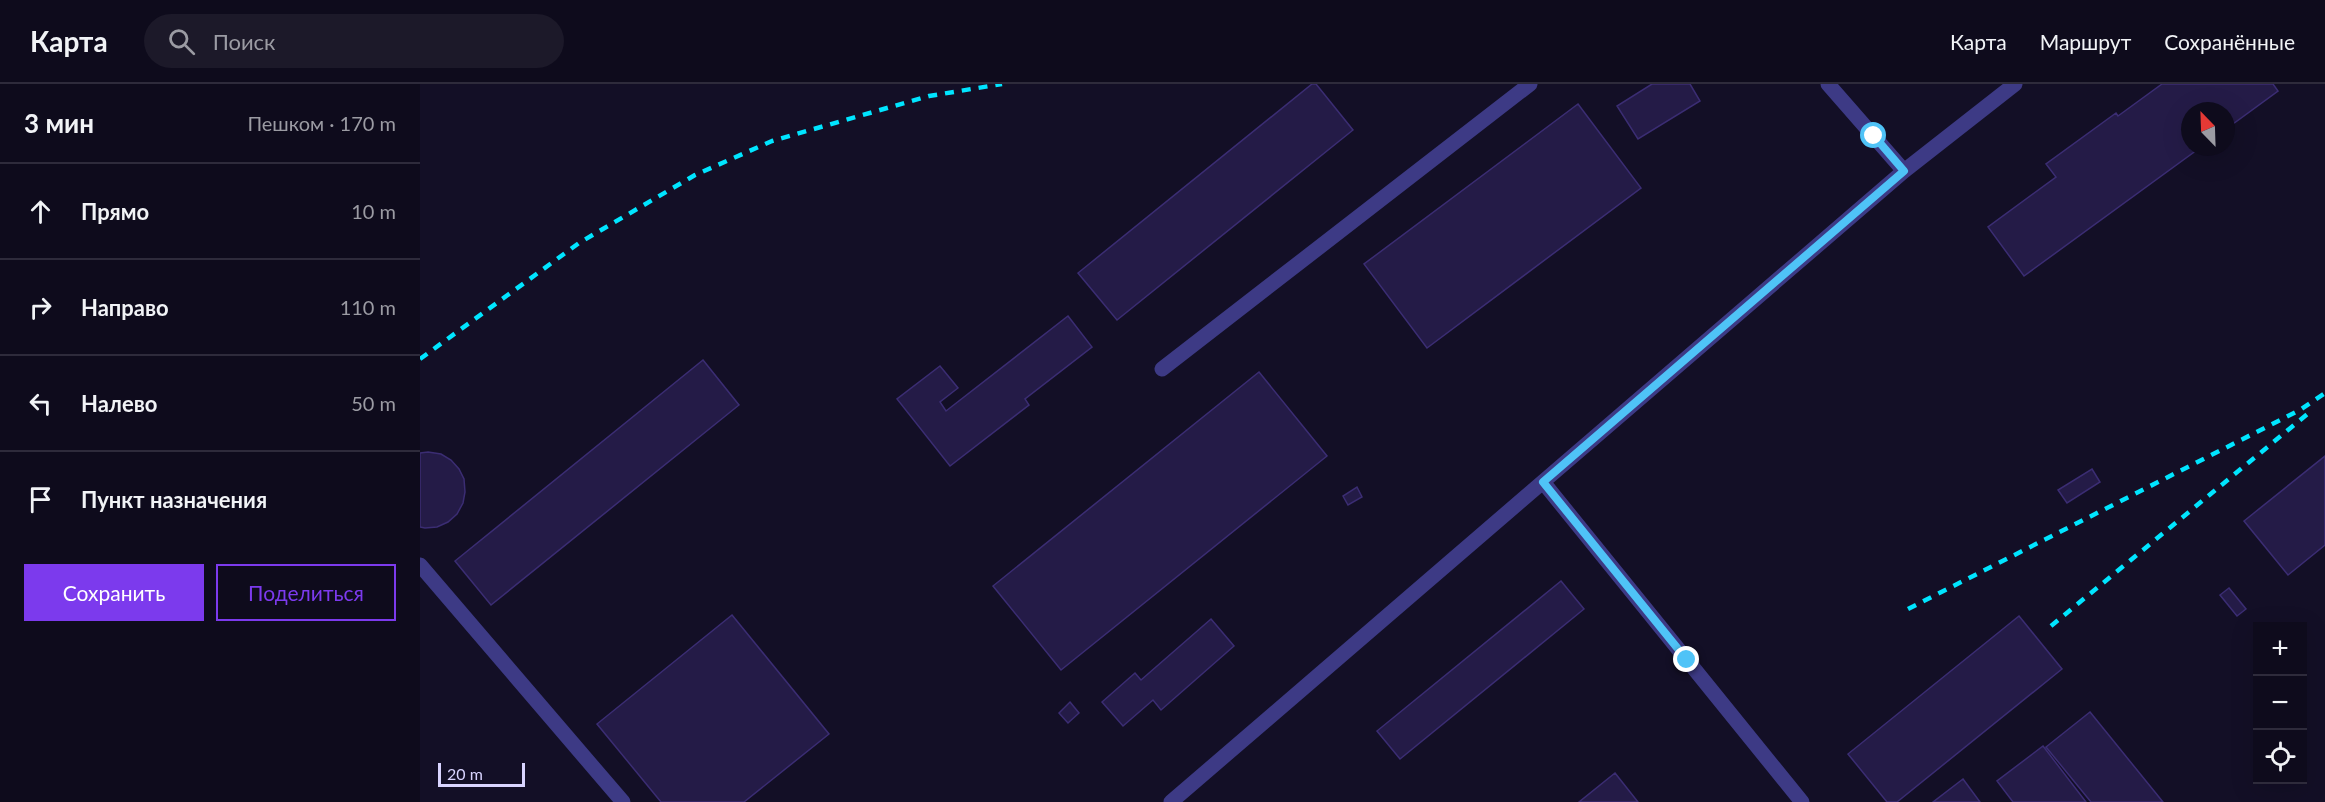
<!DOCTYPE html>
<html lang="ru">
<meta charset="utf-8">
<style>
body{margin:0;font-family:Lato,sans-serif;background:#1c1929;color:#f1f3f6}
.controls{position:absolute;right:18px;bottom:18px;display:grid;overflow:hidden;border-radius:0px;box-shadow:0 6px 24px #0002}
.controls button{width:54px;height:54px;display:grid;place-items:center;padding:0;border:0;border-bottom:2px solid #2e2b3b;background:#0e0b1c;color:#f1f3f6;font:30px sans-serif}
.compass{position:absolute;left:1761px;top:18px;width:54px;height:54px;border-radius:50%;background:#0e0b1c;box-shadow:0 6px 24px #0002;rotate:337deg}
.scale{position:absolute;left:18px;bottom:15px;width:87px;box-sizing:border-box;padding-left:6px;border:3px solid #d9d4ff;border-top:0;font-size:16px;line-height:21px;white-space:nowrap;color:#d9d4ff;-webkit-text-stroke:4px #130f26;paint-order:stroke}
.stop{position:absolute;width:18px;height:18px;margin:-14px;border:4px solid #4fc3f7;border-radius:50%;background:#fff}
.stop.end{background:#4fc3f7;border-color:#fff;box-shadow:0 2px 6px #0008}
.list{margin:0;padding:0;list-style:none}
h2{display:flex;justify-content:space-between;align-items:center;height:78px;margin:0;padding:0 24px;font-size:26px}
h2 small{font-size:20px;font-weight:400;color:#9b9ba3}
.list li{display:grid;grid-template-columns:39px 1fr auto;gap:18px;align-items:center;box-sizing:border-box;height:96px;padding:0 24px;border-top:2px solid #2e2b3b}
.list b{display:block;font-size:22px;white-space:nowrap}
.list em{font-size:20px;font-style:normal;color:#9b9ba3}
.actions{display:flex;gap:12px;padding:18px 24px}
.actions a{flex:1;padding:14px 0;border:2px solid #7c3aed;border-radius:0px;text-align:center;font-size:21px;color:#7c3aed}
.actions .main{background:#7c3aed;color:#fff}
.icon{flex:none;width:33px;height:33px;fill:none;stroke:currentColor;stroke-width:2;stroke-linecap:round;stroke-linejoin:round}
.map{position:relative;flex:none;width:1905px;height:718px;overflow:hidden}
header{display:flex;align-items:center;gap:36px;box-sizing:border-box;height:84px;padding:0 30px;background:#0e0b1c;border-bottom:2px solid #2e2b3b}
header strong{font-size:28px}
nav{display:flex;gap:33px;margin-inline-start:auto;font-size:21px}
.search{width:420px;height:54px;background:#1c1929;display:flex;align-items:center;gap:15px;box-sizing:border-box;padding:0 21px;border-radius:33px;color:#9b9ba3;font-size:22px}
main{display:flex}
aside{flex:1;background:#0e0b1c}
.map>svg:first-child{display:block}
.building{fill:#241b47;stroke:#3b2d73;stroke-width:1.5}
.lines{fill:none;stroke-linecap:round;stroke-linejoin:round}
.lane{stroke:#3d3a85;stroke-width:15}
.rail{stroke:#00e5ff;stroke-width:4.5;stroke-dasharray:9 8;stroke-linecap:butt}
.route{stroke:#4fc3f7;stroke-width:8}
</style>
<header>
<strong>Карта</strong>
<div class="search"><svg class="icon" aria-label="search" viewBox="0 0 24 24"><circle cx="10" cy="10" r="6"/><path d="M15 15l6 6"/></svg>Поиск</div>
<nav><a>Карта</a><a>Маршрут</a><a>Сохранённые</a></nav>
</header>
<main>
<aside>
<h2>3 мин<small>Пешком · 170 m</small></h2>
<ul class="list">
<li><svg class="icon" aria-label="ahead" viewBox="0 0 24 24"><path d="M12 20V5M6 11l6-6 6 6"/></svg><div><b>Прямо</b></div><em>10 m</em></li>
<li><svg class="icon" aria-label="right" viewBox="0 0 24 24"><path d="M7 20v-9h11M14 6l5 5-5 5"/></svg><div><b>Направо</b></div><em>110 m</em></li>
<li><svg class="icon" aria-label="left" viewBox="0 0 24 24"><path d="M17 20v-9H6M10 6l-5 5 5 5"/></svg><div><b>Налево</b></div><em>50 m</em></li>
<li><svg class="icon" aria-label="arrive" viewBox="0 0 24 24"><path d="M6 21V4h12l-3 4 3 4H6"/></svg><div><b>Пункт назначения</b></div></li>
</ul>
<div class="actions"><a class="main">Сохранить</a><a>Поделиться</a></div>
</aside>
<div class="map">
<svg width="1905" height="718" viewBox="0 0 1905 718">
<rect width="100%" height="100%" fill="#130f26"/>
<!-- building -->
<path class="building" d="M892,0H896L933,46L697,236L658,189Z
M1232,0H1270L1280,17L1218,55L1197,22Z
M1742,0H1853L1858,7L1806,45V27H1770V63H1781L1604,192L1568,143L1636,93L1626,80L1696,29L1698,32Z
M1158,20L1221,104L1007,264L944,180Z
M648,232L672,263L605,315L609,321L530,382L477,315L520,282L538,304L520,318L526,327Z
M283,276L319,321L71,521L35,477Z
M839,288L907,372L641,586L573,502Z
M8,368L21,370L31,376L39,385L44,395L45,408L43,419L37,430L28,438L17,443L5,444L0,443V369Z
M1905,372V461L1868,491L1824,437Z
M1672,385L1680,398L1647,419L1638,406Z
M937,403L942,413L928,421L923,412Z
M1141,497L1164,525L980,675L957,647Z
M1809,504L1826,525L1817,532L1800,511Z
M312,531L409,650L324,718H241L177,640Z
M1599,532L1642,585L1477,718H1467L1428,670Z
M791,535L814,562L741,626L733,616L703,642L682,618L715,589L721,596Z
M650,618L659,629L648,639L639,629Z
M1670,628L1743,718H1671L1626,663Z
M1623,662L1666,718H1593L1577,697Z
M1195,689L1218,718H1159Z
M1543,695L1560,718H1513Z"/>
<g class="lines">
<!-- lane -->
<path class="lane" d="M1408,0L1484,87
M742,285L1110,0
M1123,398L1382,718
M0,481L203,718
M751,718L1484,87L1595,0"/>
<!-- rail -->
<path class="rail" d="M0,275L159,159L275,91L352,57L509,12L582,0
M1488,525L1880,326L1905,309
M1631,542L1891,327"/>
</g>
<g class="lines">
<!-- route -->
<path class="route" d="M1267,576L1123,398L1484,87L1454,52"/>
</g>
</svg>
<div class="controls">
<button>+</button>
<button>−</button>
<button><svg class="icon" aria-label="locate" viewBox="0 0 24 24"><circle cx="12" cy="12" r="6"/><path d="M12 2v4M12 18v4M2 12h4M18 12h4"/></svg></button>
</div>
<svg class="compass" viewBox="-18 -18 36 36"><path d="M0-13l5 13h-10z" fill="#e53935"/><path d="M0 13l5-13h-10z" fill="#9b9ba3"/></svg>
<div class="scale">20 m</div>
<div class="stop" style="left:1454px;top:52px"></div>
<div class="stop end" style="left:1267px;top:576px"></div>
</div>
</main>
